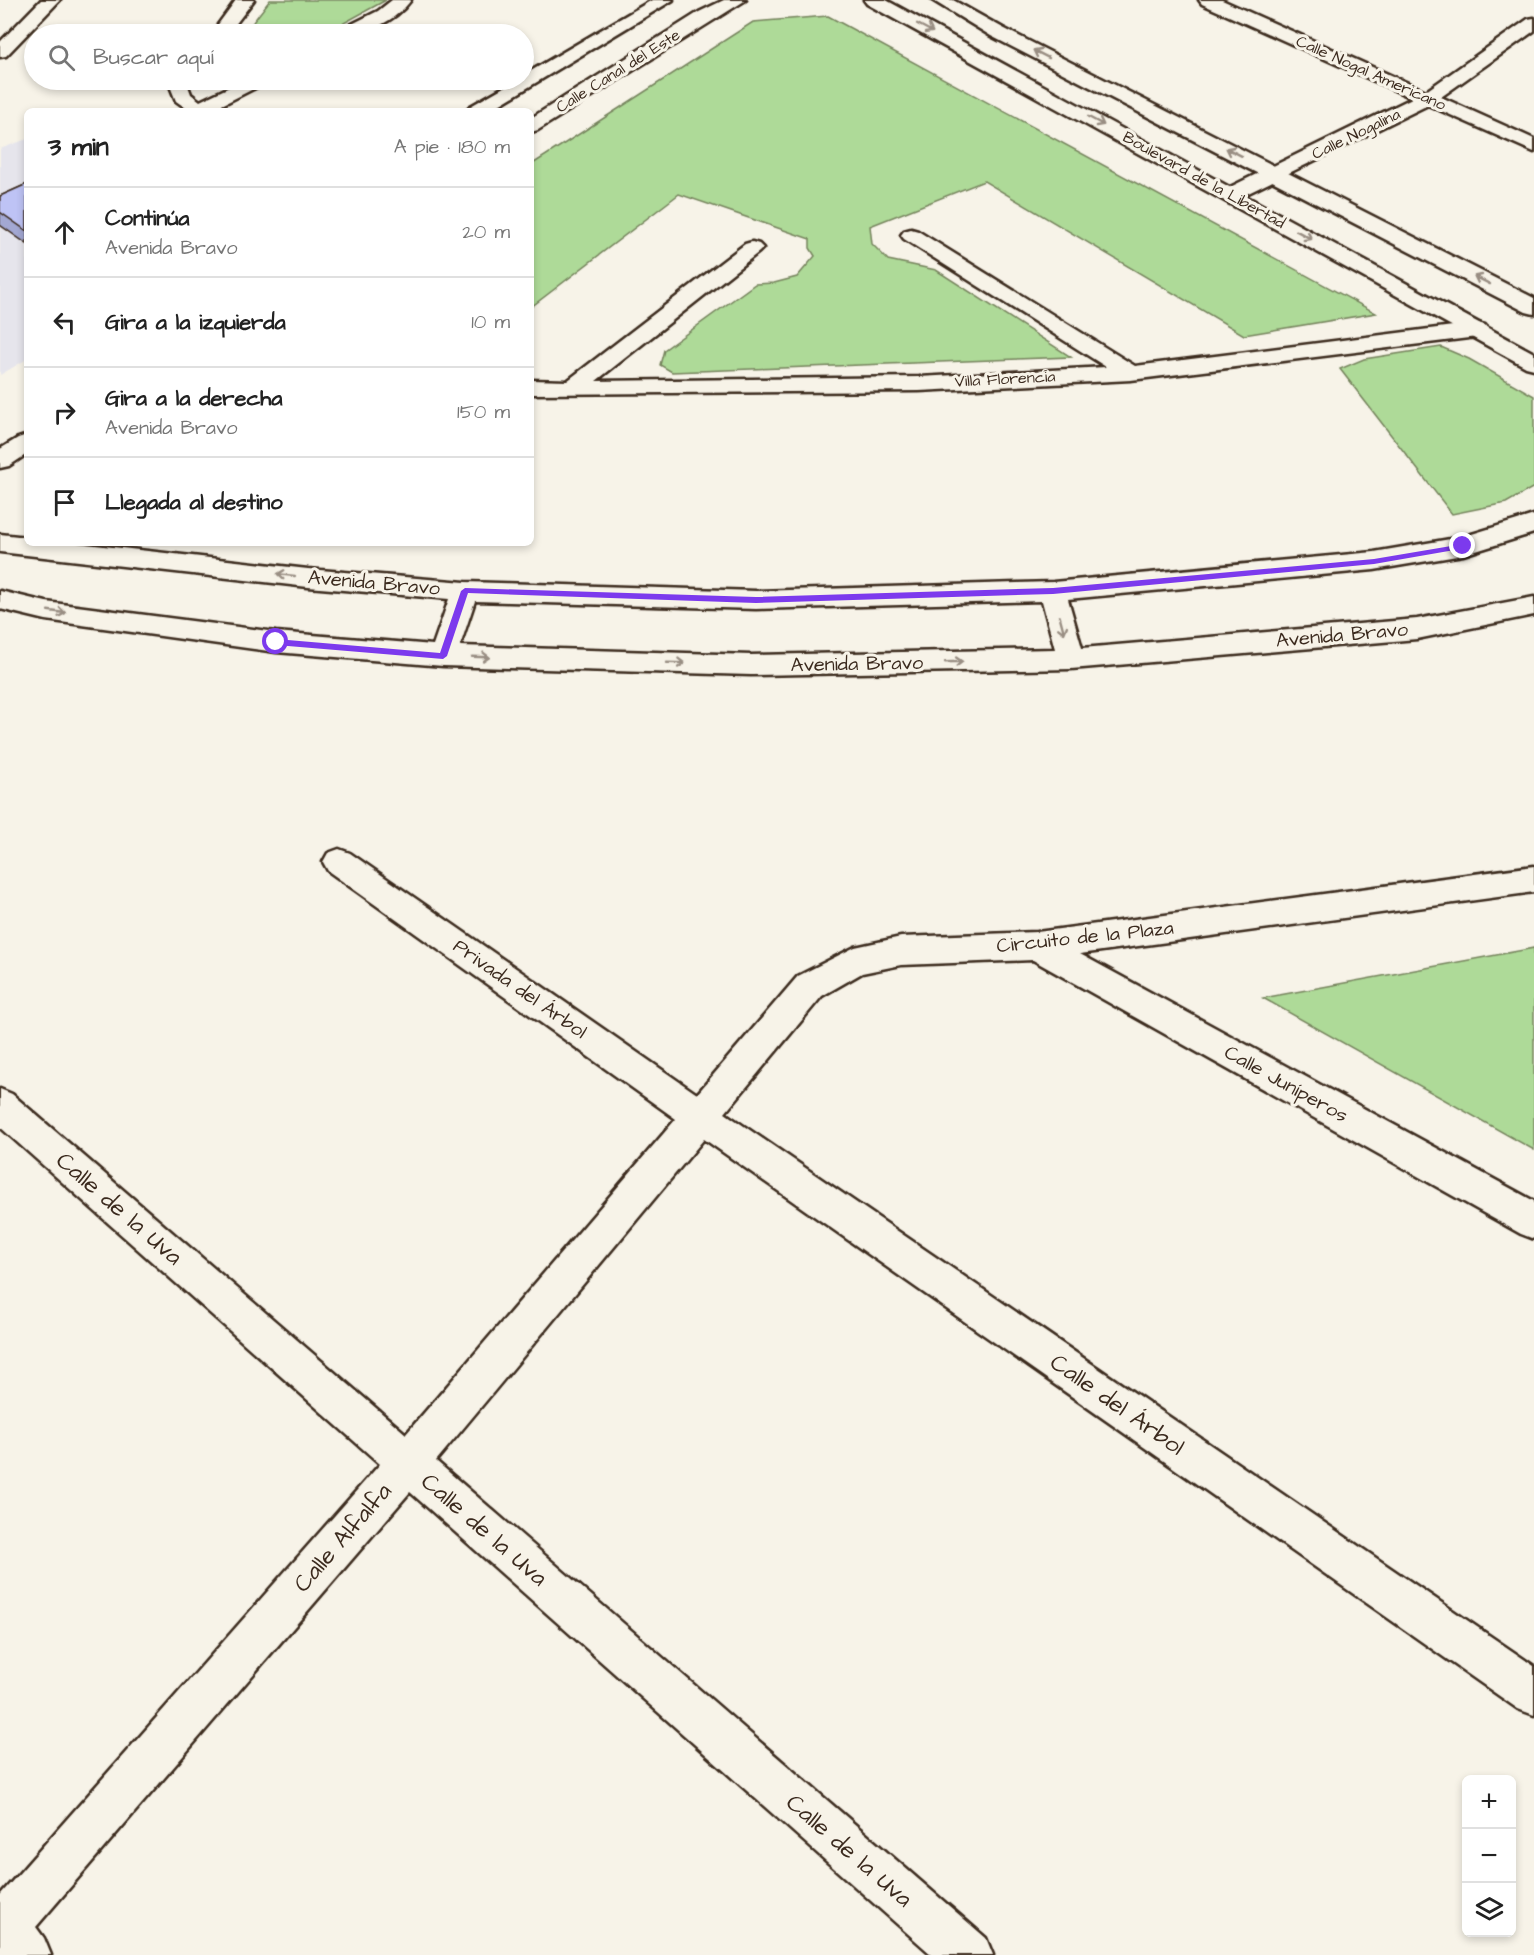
<!DOCTYPE html>
<html lang="es">
<meta charset="utf-8">
<style>
body{margin:0;font-family:"Architects Daughter",sans-serif;background:#f2f2f2;color:#222}
.controls{position:absolute;right:18px;bottom:18px;display:grid;overflow:hidden;border-radius:9px;box-shadow:0 3px 9px #0003}
.controls button{width:54px;height:54px;display:grid;place-items:center;padding:0;border:0;border-bottom:2px solid #e0e0e0;background:#fff;color:#222;font:30px sans-serif}
.stop{position:absolute;width:18px;height:18px;margin:-14px;border:4px solid #7c3aed;border-radius:50%;background:#fff}
.stop.end{background:#7c3aed;border-color:#fff;box-shadow:0 2px 6px #0008}
.list{margin:0;padding:0;list-style:none}
h2{display:flex;justify-content:space-between;align-items:center;height:78px;margin:0;padding:0 24px;font-size:26px}
h2 small{font-size:20px;font-weight:400;color:#767676}
.list li{display:grid;grid-template-columns:39px 1fr auto;gap:18px;align-items:center;box-sizing:border-box;height:90px;padding:0 24px;border-top:2px solid #e0e0e0}
.list b{display:block;font-size:22px;white-space:nowrap}
.list p{margin:0;font-size:20px;white-space:nowrap;color:#767676}
.list em{font-size:20px;font-style:normal;color:#767676}
.icon{flex:none;width:33px;height:33px;fill:none;stroke:currentColor;stroke-width:2;stroke-linecap:round;stroke-linejoin:round}
.map{position:relative;flex:none;width:1534px;height:1955px;overflow:hidden}
.search{position:absolute;background:#fff;box-shadow:0 3px 9px #0003;left:24px;top:24px;width:510px;height:66px;display:flex;align-items:center;gap:15px;box-sizing:border-box;padding:0 21px;border-radius:33px;color:#767676;font-size:22px}
.panel{position:absolute;background:#fff;box-shadow:0 3px 9px #0003;left:24px;top:108px;width:510px;height:438px;border-radius:9px}
.map>svg:first-child{display:block}
.built{fill:#e6e5ec}
.green{fill:#aeda98;stroke:#74825b;stroke-width:1.5}
.lines{fill:none;stroke-linecap:round;stroke-linejoin:round}
.minor-casing{stroke:#3b2a1e;stroke-width:5}
.major-casing{stroke:#3b2a1e;stroke-width:5}
.minor{fill:#f7f3e8;fill-rule:evenodd}
.major{fill:#f7f3e8;fill-rule:evenodd}
.wall{fill:#a3a8d3;stroke:#3b2a1e;stroke-width:1.5}
.building{fill:#bec3f5;stroke:#3b2a1e;stroke-width:1.5}
.oneway{stroke:#998e83}
.route{fill:#7c3aed}
.labels{text-anchor:middle;dominant-baseline:central;stroke-width:6;stroke-linejoin:round;paint-order:stroke}
.far-street-label{font-size:16px;fill:#3b2a1e;stroke:#f7f3e8}
.street-label{font-size:20px;fill:#3b2a1e;stroke:#f7f3e8}
.near-street-label{font-size:24px;fill:#3b2a1e;stroke:#f7f3e8}
</style>
<div class="map">
<svg width="1534" height="1955" viewBox="0 0 1534 1955">
<rect width="100%" height="100%" fill="#f7f3e8"/>
<filter id="ink" filterUnits="userSpaceOnUse"><feTurbulence type="fractalNoise" baseFrequency=".0167" numOctaves="2"/><feDisplacementMap in="SourceGraphic" scale="12" xChannelSelector="R" yChannelSelector="G"/><feConvolveMatrix kernelMatrix="1 2 1 2 8 2 1 2 1" color-interpolation-filters="sRGB"/></filter>
<g filter="url(#ink)">
<!-- built -->
<path class="built" d="M27,139V359L0,375V149Z"/>
<!-- green -->
<path class="green" d="M270,0H386L324,34H244Z
M828,16L1376,313L1244,335L984,181L870,226L872,244L888,260L936,270L1071,357L672,372L660,365L664,350L755,284L774,283L797,277L815,256L810,248V239L679,194L531,307V165L753,22Z
M1441,347L1469,359L1534,396V487L1506,503L1452,514L1340,369L1364,359Z
M1534,948V1150L1263,998Z"/>
<g class="lines">
<defs>
<path id="minor" d="M41,0H60L6,56L0,57V42Z
M236,0H254L228,34H211Z
M392,0H411C395,22 363,37 337,34L340,30L378,11Z
M652,0H673L489,111H467L469,107L516,80H524V75Z
M724,0H746L538,130L531,132V118L699,12Z
M1199,0H1222L1426,91L1528,19L1534,18V31L1441,97L1534,139V152L1428,105L1238,198H1224L1221,194L1224,190L1412,98L1202,4Z
M175,80H193L188,86L191,94L200,101L244,80H266L263,84L210,111H190L176,101L170,86Z
M911,229L918,231L1135,366L1477,323L1485,325L1488,330L1485,335L1477,337L1131,380L919,391L531,394V380L567,381L745,244L752,242L759,244L763,248L759,252L596,381L919,377L1106,367L904,239L901,235L904,231Z
M27,435V454L9,466L0,468V449L18,438Z
M339,849L350,853L697,1094L798,976L855,947L901,937L1037,932L1534,866V892L1080,954L1534,1201V1239L1521,1234L1033,960L901,965L862,973L822,996L725,1113L1534,1666V1715L1518,1709L704,1139L436,1461L986,1938L993,1955H932L410,1492L36,1927L44,1938L51,1955H0V1895L380,1464L0,1127V1089L12,1094L406,1434L676,1119L328,871L323,862L328,853Z"/>
<path id="major" d="M864,0H886L1534,353V369L1526,367L867,4Z
M932,0H953L1003,28L1534,298V314L1526,312L991,36Z
M1534,515V533L1463,555L1374,570L1068,599L1082,648L1417,619L1534,597V615L1417,639L1071,669L751,675L443,666L276,652L46,620L0,609V591L46,602L276,632L433,645L449,599L308,587L0,552V534L27,537V543H77L308,569L465,582L756,591L1053,582L1374,552L1462,537ZM475,601L756,609L1042,601L1055,649L751,655L460,646Z"/>
</defs>
<!-- minor casing -->
<use href="#minor" class="minor-casing"/>
<!-- major casing -->
<use href="#major" class="major-casing"/>
<!-- minor -->
<use href="#minor" class="minor"/>
<!-- major -->
<use href="#major" class="major"/>
</g>
<!-- wall -->
<path class="wall" d="M27,184V244L0,225V196Z"/>
<!-- building -->
<path class="building" d="M27,184V231L0,212V196Z"/>
<!-- one-way arrows -->
<defs><path id="oneway-shaft" d="M-6 0H5M1.5-3L5.5 0L1.5 3" fill="none" stroke-width="1.6" stroke-linecap="round" stroke-linejoin="round" transform="scale(1.5)"/></defs>
<g class="oneway">
<use href="#oneway-shaft" transform="translate(925 28) rotate(28)"/>
<use href="#oneway-shaft" transform="translate(1041 54) rotate(-153)"/>
<use href="#oneway-shaft" transform="translate(1096 121) rotate(28)"/>
<use href="#oneway-shaft" transform="translate(1234 152) rotate(-153)"/>
<use href="#oneway-shaft" transform="translate(1304 235) rotate(29)"/>
<use href="#oneway-shaft" transform="translate(1482 280) rotate(-153)"/>
<use href="#oneway-shaft" transform="translate(286 575) rotate(-174)"/>
<use href="#oneway-shaft" transform="translate(57 612) rotate(8)"/>
<use href="#oneway-shaft" transform="translate(1062 625) rotate(75)"/>
<use href="#oneway-shaft" transform="translate(481 657) rotate(2)"/>
<use href="#oneway-shaft" transform="translate(954 662) rotate(-2)"/>
<use href="#oneway-shaft" transform="translate(676 663) rotate(2)"/>
</g>
</g>
<!-- route -->
<path class="route" d="M1463,544L1467,546L1466,548L1374,564L1053,594L756,603L468,593L447,656L443,659L276,645L272,642L276,639L440,653L461,591L465,588L756,597L1053,588L1374,559Z"/>
<g class="labels">
<!-- far-street labels -->
<g class="far-street-label">
<text transform="translate(618 71) rotate(-32)">Calle Canal del Este</text>
<text transform="translate(1371 73) rotate(24)">Calle Nogal Americano</text>
<text transform="translate(1356 134) rotate(-26)">Calle Nogalina</text>
<text transform="translate(1204 180) rotate(29)">Boulevard de la Libertad</text>
<text transform="translate(1005 379) rotate(-3)">Villa Florencia</text>
</g>
<!-- street labels -->
<g class="street-label">
<text transform="translate(374 583) rotate(5)">Avenida Bravo</text>
<text transform="translate(1342 635) rotate(-5)">Avenida Bravo</text>
<text transform="translate(857 664) rotate(-1)">Avenida Bravo</text>
<text transform="translate(1085 937) rotate(-6)">Circuito de la Plaza</text>
<text transform="translate(520 989) rotate(35)">Privada del Árbol</text>
<text transform="translate(1286 1084) rotate(29)">Calle Juníperos</text>
</g>
<!-- near-street labels -->
<g class="near-street-label">
<text transform="translate(119 1209) rotate(41)">Calle de la Uva</text>
<text transform="translate(1117 1405) rotate(35)">Calle del Árbol</text>
<text transform="translate(484 1530) rotate(41)">Calle de la Uva</text>
<text transform="translate(343 1538) rotate(-49)">Calle Alfalfa</text>
<text transform="translate(849 1851) rotate(41)">Calle de la Uva</text>
</g>
</g>
</svg>
<div class="controls">
<button>+</button>
<button>−</button>
<button><svg class="icon" aria-label="layers" viewBox="0 0 24 24"><path d="M12 4l9 5-9 5-9-5zM3 14l9 5 9-5"/></svg></button>
</div>
<div class="stop" style="left:276px;top:642px"></div>
<div class="stop end" style="left:1463px;top:546px"></div>
<div class="search"><svg class="icon" aria-label="search" viewBox="0 0 24 24"><circle cx="10" cy="10" r="6"/><path d="M15 15l6 6"/></svg>Buscar aquí</div>
<section class="panel">
<h2>3 min<small>A pie · 180 m</small></h2>
<ul class="list">
<li><svg class="icon" aria-label="ahead" viewBox="0 0 24 24"><path d="M12 20V5M6 11l6-6 6 6"/></svg><div><b>Continúa</b><p>Avenida Bravo</p></div><em>20 m</em></li>
<li><svg class="icon" aria-label="left" viewBox="0 0 24 24"><path d="M17 20v-9H6M10 6l-5 5 5 5"/></svg><div><b>Gira a la izquierda</b></div><em>10 m</em></li>
<li><svg class="icon" aria-label="right" viewBox="0 0 24 24"><path d="M7 20v-9h11M14 6l5 5-5 5"/></svg><div><b>Gira a la derecha</b><p>Avenida Bravo</p></div><em>150 m</em></li>
<li><svg class="icon" aria-label="arrive" viewBox="0 0 24 24"><path d="M6 21V4h12l-3 4 3 4H6"/></svg><div><b>Llegada al destino</b></div></li>
</ul>
</section>
</div>
